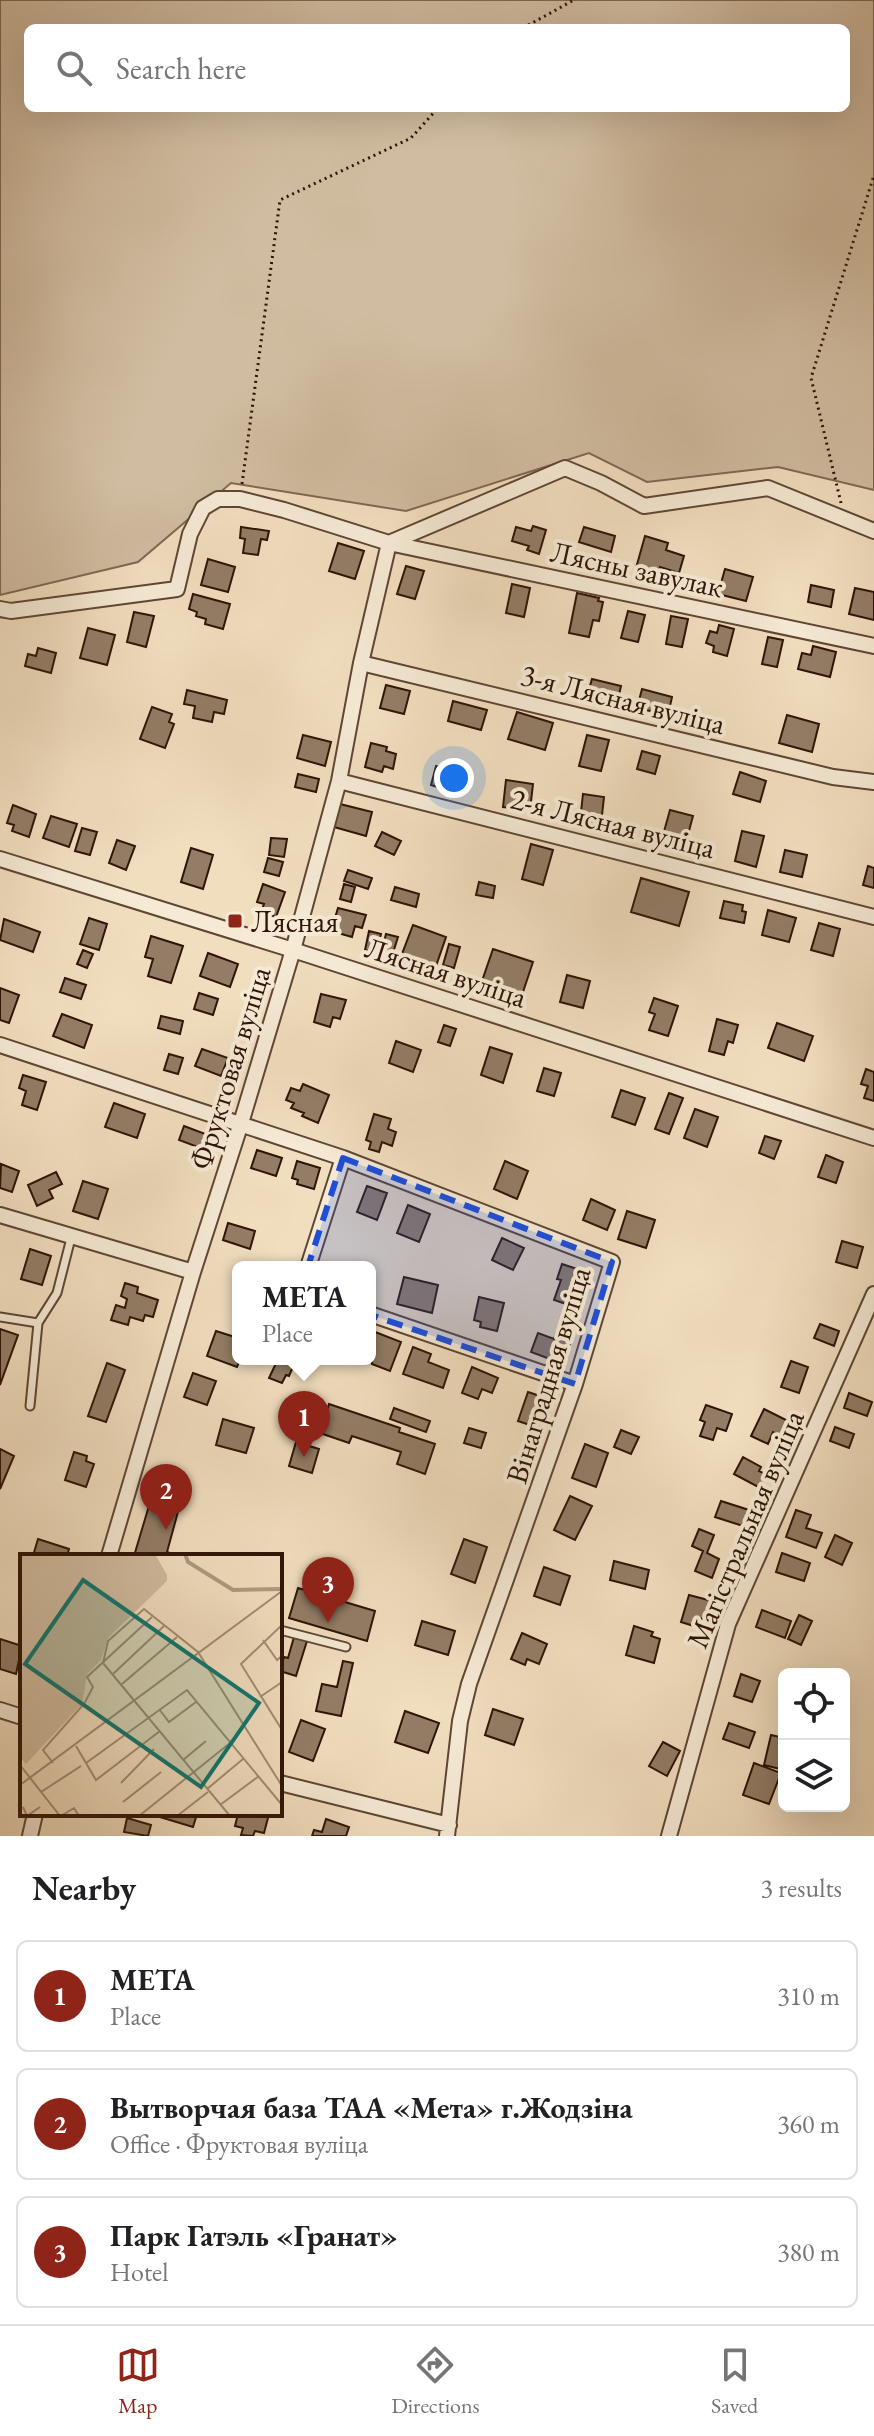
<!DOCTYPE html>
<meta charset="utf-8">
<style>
body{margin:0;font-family:"EB Garamond",serif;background:#f2f2f2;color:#202124}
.controls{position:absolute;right:24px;bottom:24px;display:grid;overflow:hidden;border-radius:12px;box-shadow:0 8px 32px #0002}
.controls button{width:72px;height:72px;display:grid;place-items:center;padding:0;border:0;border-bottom:2px solid #e0e0e0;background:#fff;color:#202124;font:40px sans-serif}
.you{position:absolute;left:454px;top:778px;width:28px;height:28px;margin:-20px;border:6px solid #fff;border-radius:50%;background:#1a73e8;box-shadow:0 0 0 12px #1a73e833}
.badge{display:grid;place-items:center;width:52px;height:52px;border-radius:50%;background:#8f2418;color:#fff;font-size:26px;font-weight:700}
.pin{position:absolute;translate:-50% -66px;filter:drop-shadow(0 2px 4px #0008)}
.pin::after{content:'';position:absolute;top:42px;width:28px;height:24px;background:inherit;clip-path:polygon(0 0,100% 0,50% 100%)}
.popup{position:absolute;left:232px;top:1261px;width:144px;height:104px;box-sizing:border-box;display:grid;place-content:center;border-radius:12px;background:#fff;filter:drop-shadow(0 2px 6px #0005);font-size:26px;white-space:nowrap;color:#757577}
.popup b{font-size:30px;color:#202124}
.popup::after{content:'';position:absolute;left:50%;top:100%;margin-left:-16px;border:16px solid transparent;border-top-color:#fff}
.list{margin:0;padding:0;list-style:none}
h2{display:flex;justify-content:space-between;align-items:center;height:104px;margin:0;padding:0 32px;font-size:34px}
h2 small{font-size:26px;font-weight:400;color:#757577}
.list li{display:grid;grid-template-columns:52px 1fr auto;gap:24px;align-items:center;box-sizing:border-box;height:112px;margin:0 16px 16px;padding:0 16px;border:2px solid #e0e0e0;border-radius:12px}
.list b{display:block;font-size:30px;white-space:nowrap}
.list p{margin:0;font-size:26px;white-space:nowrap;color:#757577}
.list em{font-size:26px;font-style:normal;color:#757577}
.icon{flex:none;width:44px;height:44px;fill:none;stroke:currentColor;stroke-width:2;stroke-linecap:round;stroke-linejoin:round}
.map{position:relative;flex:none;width:874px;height:1836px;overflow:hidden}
.search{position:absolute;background:#fff;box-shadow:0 8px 32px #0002;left:24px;right:24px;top:24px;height:88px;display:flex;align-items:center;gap:20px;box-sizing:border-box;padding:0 28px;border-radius:12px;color:#757577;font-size:30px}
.sheet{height:488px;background:#fff}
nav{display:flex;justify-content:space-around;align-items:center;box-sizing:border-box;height:112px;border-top:2px solid #e0e0e0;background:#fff;font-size:22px;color:#757577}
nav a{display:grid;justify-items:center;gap:4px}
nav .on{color:#8f2418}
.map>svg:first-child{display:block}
.green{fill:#d0bca0;stroke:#7f6853;stroke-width:2;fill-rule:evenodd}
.building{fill:#937d66;stroke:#2e1406;stroke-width:2}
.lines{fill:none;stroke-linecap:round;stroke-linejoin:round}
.service-casing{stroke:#5f4634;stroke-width:11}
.minor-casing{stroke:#5f4634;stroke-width:18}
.path{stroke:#2e1406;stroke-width:3;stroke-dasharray:2 4;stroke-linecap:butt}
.service{stroke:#f6ead5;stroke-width:7}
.minor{stroke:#f6ead5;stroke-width:14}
.marked{fill:#1d4ed8;fill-opacity:0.2;stroke:#1d4ed8;stroke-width:6;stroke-dasharray:16 10;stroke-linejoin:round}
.poi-dot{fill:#8f2418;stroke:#f6ead5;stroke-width:3}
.labels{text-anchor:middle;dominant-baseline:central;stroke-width:8;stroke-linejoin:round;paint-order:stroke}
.street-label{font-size:30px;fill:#2e1406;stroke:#f6ead5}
.poi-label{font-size:30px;fill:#2e1406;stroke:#f6ead5;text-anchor:start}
.inset-river{fill:none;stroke:#af9980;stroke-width:4}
.inset-road{fill:none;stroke:#a38d75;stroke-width:2}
.view{fill:#0f766e;fill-opacity:0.15;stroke:#0f766e;stroke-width:4}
.inset-edge{fill:none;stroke:#2e1406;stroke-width:4}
</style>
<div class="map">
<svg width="874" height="1836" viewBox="0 0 874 1836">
<rect width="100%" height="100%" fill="#f1debf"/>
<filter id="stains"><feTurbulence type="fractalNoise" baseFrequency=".0025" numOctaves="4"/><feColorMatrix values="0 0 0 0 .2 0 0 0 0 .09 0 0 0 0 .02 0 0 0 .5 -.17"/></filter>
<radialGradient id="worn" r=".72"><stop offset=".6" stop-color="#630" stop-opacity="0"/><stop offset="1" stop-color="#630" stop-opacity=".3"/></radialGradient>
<!-- green -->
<path class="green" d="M0,0H874V490L778,467L647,482L589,453L406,511L231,483L138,562L0,595ZM28,28H846V108H28Z"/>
<!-- building -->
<path class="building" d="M533,526L546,530L539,554L527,550L529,546L512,541L516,527L531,531Z
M241,527L269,531L267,540L261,539L258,555L243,553L245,539L240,538Z
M584,527L615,536L611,552L579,542Z
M645,536L668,543L666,550L684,556L679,573L660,567L658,574L636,568Z
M338,543L364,551L355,579L329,571Z
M208,559L235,567L228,592L201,585Z
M406,566L424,571L415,599L397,594Z
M725,569L753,577L746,601L718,594Z
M512,584L530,588L524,617L506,613Z
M811,585L834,590L831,607L808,602Z
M855,588L874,592V620L849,614Z
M577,593L599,598L598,601L603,602L599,621L593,620L589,637L569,633Z
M193,594L230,604L223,629L205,624L206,619L196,616L197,612L189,609Z
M628,611L645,615L638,642L621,638Z
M134,612L154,616L146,647L127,642Z
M671,616L688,619L682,647L666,644Z
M719,625L734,629L727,656L713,652L714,646L706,643L710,631L717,633Z
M88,628L115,635L107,665L80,658Z
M768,637L783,640L777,667L762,664Z
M813,646L836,652L830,677L798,669L802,653L811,655Z
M38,648L56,653L51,673L25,666L28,654L36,656Z
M592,679L621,686L617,704L587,696Z
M386,685L410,691L404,714L380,708Z
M642,689L672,697L668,715L637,708Z
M187,690L227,700L224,714L214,712L212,722L193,718L195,706L184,704Z
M453,701L487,710L481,730L448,721Z
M152,707L172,714L169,722L174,724L165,748L140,739Z
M517,712L553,723L545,750L508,739Z
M787,715L819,724L812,752L779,743Z
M303,735L331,742L325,766L297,758Z
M587,735L609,740L601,771L579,766Z
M371,743L387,747L386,751L396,754L393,769L384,766L382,772L365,767Z
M642,751L660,756L655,774L637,769Z
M436,766L459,773L454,792L431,785Z
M740,772L766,781L760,802L733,794Z
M298,774L319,779L316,792L295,787Z
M506,780L533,784L530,810L503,807Z
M583,794L604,797L601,824L580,821Z
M340,804L372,812L366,836L334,827Z
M13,805L36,814L29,837L12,831L14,825L7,823Z
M670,810L693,816L686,842L663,835Z
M51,816L77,824L69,847L43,838Z
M82,828L97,832L90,855L75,851Z
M742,831L764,836L756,867L735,861Z
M382,832L401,841L394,855L375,846Z
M271,838L287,839L284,857L269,855Z
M117,840L135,846L126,870L109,863Z
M531,844L553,850L543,885L522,879Z
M191,848L213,855L203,889L181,882Z
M785,850L807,855L802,877L780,872Z
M268,858L283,862L279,876L264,872Z
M868,866L874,868V888L863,885Z
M348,870L372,878L368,889L344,881Z
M641,878L689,892L679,926L631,912Z
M479,882L495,886L493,898L476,895Z
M263,884L285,892L276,917L261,912L264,904L257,902Z
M344,884L355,887L351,902L340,899Z
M395,887L419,894L416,907L391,900Z
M724,901L743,905L742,911L746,912L744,923L720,918Z
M338,908L366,915L362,928L355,926L352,937L331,931Z
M768,910L796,918L789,942L762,935Z
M89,918L107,924L99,950L80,944Z
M4,919L40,932L33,952L0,940Z
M819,923L840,929L833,956L811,950Z
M413,925L446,937L436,966L402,954Z
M369,931L381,934L376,953L365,950Z
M386,934L398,937L392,956L381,953Z
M151,936L183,946L171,983L148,976L153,959L145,957Z
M449,944L460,947L454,968L443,965Z
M493,949L533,962L521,998L481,984Z
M83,950L93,954L87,968L77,964Z
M208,953L238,964L230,987L200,976Z
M567,975L590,981L583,1008L560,1002Z
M65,978L86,985L81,999L60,992Z
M0,988L19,995L9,1023L0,1020Z
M199,993L218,999L213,1015L194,1009Z
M321,994L346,1000L340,1019L333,1017L330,1027L314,1022Z
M654,998L678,1006L668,1036L649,1030L655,1014L649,1012Z
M62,1014L92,1025L84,1048L53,1036Z
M161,1016L183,1021L180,1034L158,1028Z
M717,1019L738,1025L733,1043L728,1041L724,1055L709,1051Z
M777,1023L813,1036L804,1061L768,1048Z
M444,1025L456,1029L450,1046L438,1042Z
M396,1041L421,1050L413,1072L389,1063Z
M490,1047L512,1054L503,1083L481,1075Z
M202,1049L228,1058L221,1076L195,1066Z
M169,1054L183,1058L178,1074L164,1070Z
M544,1068L561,1073L554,1096L537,1091Z
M866,1069L874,1072V1101L864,1098L868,1086L861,1084Z
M23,1075L46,1082L37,1110L22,1105L26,1091L19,1088Z
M303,1084L329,1095L318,1123L302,1116L304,1113L291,1108L294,1103L286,1100L291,1088L300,1091Z
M621,1090L645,1098L635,1125L612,1117Z
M669,1093L683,1098L669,1134L655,1129Z
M114,1103L145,1114L137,1138L105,1127Z
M695,1109L718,1117L707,1147L684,1138Z
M374,1114L391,1119L388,1129L396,1132L392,1146L382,1142L379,1152L369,1149L371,1142L366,1140Z
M184,1126L208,1135L203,1149L179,1140Z
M765,1136L781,1141L774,1159L759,1153Z
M257,1150L282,1158L276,1176L251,1168Z
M826,1155L843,1162L836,1183L818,1177Z
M297,1161L320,1168L314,1189L297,1184L298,1180L292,1178Z
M505,1161L528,1171L517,1199L494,1189Z
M1,1164L19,1171L12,1192L0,1188Z
M56,1172L62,1184L49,1190L53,1198L37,1206L28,1185Z
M83,1181L108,1189L98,1219L73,1211Z
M367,1186L387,1193L377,1220L357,1212Z
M591,1199L615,1210L607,1230L583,1220Z
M408,1205L430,1214L419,1242L397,1233Z
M627,1211L655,1220L646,1248L618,1239Z
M228,1223L255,1231L250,1249L223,1240Z
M502,1238L524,1248L513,1270L492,1260Z
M842,1241L863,1247L857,1268L836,1262Z
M30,1249L51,1256L42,1285L21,1279Z
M562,1264L592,1274L580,1309L554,1300L561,1280L557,1279Z
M404,1277L438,1285L432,1313L397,1304Z
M125,1283L138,1287L137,1293L158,1300L153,1317L145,1315L143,1321L130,1317L128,1325L111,1320L116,1305L125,1308L127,1299L121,1296Z
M479,1297L504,1303L497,1331L480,1327L481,1322L474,1320Z
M820,1324L839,1331L834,1346L814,1338Z
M0,1329L18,1335L0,1385Z
M370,1330L401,1342L390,1371L372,1364Z
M557,1330L573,1336L563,1364L531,1352L538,1333L554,1339Z
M216,1331L238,1338L240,1359L237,1367L207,1356Z
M413,1347L431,1354L428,1362L449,1370L443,1388L403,1374Z
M278,1359L295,1362L289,1376L286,1375L282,1383L269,1378Z
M791,1361L808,1367L799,1393L781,1387Z
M107,1363L125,1370L106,1422L88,1416Z
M472,1367L498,1378L492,1393L482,1389L478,1399L462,1393Z
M193,1373L216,1381L207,1405L184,1397Z
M528,1392L552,1400L542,1429L518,1421Z
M849,1393L872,1402L867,1416L844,1408Z
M329,1404L400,1428L399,1432L435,1444L425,1474L397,1464L401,1452L352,1436L349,1443L320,1433Z
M706,1405L732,1414L726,1431L717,1428L713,1440L700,1436L705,1422L700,1420Z
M394,1408L430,1421L426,1432L390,1419Z
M764,1409L788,1421L781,1436L773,1432L768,1444L751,1436Z
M223,1419L254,1428L246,1453L216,1445Z
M835,1427L854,1434L849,1448L830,1441Z
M469,1428L486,1433L481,1448L464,1443Z
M621,1430L639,1437L631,1454L614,1447Z
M296,1442L319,1449L312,1473L289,1466Z
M585,1444L608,1453L596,1487L572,1478Z
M0,1449L14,1456L0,1489Z
M74,1452L87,1456L86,1461L94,1464L86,1487L65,1480Z
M743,1457L761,1467L759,1471L767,1475L760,1488L734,1474Z
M154,1489L182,1497L167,1552L179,1556H134Z
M570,1496L592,1506L575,1540L554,1530Z
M721,1501L749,1510L743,1526L715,1517Z
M796,1510L811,1515L806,1528L822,1533L816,1548L786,1537Z
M699,1529L714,1535L707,1553L719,1559L712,1578L695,1571L703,1551L692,1546Z
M835,1535L852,1543L842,1565L825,1557Z
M38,1539L69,1549L67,1556H33Z
M464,1539L487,1547L475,1583L451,1574Z
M782,1553L810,1563L804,1581L776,1572Z
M614,1561L649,1570L645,1589L610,1580Z
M544,1567L570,1576L560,1605L534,1596Z
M298,1588L375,1611L367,1641L289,1618Z
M689,1595L712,1601L706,1620L700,1618L697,1627L681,1622Z
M762,1610L791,1621L785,1638L756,1627Z
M799,1615L812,1621L801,1645L788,1639Z
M422,1621L455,1631L448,1655L415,1645Z
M634,1626L653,1632L651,1636L660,1639L654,1663L626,1655Z
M522,1633L547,1644L539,1664L527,1659L525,1665L511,1659Z
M294,1637L307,1641L296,1676L280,1671L284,1657L288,1658Z
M0,1639L22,1646L16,1674L0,1669Z
M343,1661L353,1663L341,1716L316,1711L322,1684L337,1687Z
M741,1674L760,1681L752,1702L734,1696Z
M493,1709L523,1719L514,1745L485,1735Z
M405,1711L439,1723L428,1753L395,1742Z
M301,1720L325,1729L313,1761L289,1752Z
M729,1723L755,1732L749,1748L723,1739Z
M771,1735L784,1738L780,1769L764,1765Z
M663,1742L680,1751L667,1776L649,1766Z
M754,1763L781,1773L769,1804L743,1795Z
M161,1814H197L193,1827L160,1817Z
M238,1814H269L264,1833L255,1831L253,1836L241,1835L243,1828L235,1826Z
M127,1818L151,1825L148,1836L124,1832Z
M326,1819L349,1827L346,1836H312L314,1830L322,1832Z"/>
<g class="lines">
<defs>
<path id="service" d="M0,1317L38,1323
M30,1406L38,1323L57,1293L71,1238
M280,1630L346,1647"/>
<path id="minor" d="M389,543L565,468L601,483L644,506L768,488L874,531
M0,609L11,611L177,589L190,534L203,508L218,499H240L284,510L389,543L874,646
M361,663L833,777L874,782
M339,781L874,917
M0,859L293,950L874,1138
M0,1045L343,1158L612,1262L575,1384L469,1684L460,1721L447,1836
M0,1215L193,1272
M308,1267L343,1158
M370,1314L575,1384
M109,1556L193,1272L241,1123L293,950L339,781L361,663L389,543
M0,1710L22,1717
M280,1783L449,1825
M30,1836L35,1814
M669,1836L728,1624L874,1294"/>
</defs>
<!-- service casing -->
<use href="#service" class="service-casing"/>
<!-- minor casing -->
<use href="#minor" class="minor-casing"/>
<!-- path -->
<path class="path" d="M523,28L574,0
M242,484L280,200L411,138L438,108
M841,503L811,378L874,175"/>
<!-- service -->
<use href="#service" class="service"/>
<!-- minor -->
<use href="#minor" class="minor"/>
</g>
<!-- marked area -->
<path class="marked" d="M343,1158L612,1262L575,1384L300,1291Z"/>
<!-- markers -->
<rect class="poi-dot" x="227" y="913" width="16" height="16" rx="4"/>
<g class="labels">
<!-- street labels -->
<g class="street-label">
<text transform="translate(637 569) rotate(12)">Лясны завулак</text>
<text transform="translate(623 699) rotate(14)">3-я Лясная вуліца</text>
<text transform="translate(613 823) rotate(14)">2-я Лясная вуліца</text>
<text transform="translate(446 972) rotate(18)">Лясная вуліца</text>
<text transform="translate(230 1068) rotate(-73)">Фруктовая вуліца</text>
<text transform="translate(548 1375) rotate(-73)">Вінаградная вуліца</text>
<text transform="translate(745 1529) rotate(-67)">Магістральная вуліца</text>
</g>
<!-- poi labels -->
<g class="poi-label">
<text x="251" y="921">Лясная</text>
</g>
</g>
<!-- overview -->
<g transform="translate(20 1554)">
<rect width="262" height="262" fill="#f1debf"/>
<path d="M0,0H135L147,21V27L88,84L81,106L67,120L62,150L6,210L0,203Z" fill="#d0bca0"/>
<path class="inset-river" d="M165,0L168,8L213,36L262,35"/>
<path class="inset-road" d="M262,71L221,110L262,176M243,86L257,106L262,102M83,109L88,87L124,55L178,98L262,232M83,109L210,262M93,120L144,72M102,130L157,83M240,143L262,128M139,155L149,168L176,148M56,192L76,226L140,177M163,206L186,187M33,209L23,196L64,150L73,133L67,123L132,63M66,209L167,136L262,251M0,211L40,262M101,229L134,195M0,231L262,37M187,235L223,205M21,238L61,212M103,248L141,218M200,251L239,222M3,253L7,262L20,253M41,262L54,254L59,262M119,262L210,189M157,262L188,238"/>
<path class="view" d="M63,26L239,149L181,233L5,110Z"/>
<rect width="262" height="262" class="inset-edge"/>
</g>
<rect width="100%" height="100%" filter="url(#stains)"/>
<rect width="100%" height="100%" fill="url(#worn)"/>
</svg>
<div class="controls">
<button><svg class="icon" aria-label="locate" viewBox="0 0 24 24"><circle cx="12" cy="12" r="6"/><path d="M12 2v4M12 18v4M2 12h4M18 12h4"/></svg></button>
<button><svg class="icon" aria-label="layers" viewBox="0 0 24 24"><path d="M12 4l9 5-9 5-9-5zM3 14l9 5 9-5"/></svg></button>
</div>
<div class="you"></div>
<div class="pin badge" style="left:304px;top:1457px">1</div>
<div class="popup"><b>МЕТА</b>Place</div>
<div class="pin badge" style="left:166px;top:1530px">2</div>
<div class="pin badge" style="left:328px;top:1623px">3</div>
<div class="search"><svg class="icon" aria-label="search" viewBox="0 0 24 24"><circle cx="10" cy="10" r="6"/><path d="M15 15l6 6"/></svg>Search here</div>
</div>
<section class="sheet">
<h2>Nearby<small>3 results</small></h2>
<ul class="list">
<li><span class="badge">1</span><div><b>МЕТА</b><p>Place</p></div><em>310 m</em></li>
<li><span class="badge">2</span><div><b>Вытворчая база ТАА «Мета» г.Жодзіна</b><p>Office · Фруктовая вуліца</p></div><em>360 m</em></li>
<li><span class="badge">3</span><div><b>Парк Гатэль «Гранат»</b><p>Hotel</p></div><em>380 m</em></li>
</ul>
</section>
<nav>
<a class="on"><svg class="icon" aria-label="map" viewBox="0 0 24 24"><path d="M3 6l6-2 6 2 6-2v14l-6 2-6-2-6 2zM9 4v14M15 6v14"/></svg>Map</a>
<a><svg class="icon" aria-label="directions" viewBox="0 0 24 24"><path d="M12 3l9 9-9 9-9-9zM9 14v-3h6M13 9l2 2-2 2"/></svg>Directions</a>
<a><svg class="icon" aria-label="saved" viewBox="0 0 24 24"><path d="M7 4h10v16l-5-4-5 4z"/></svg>Saved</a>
</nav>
